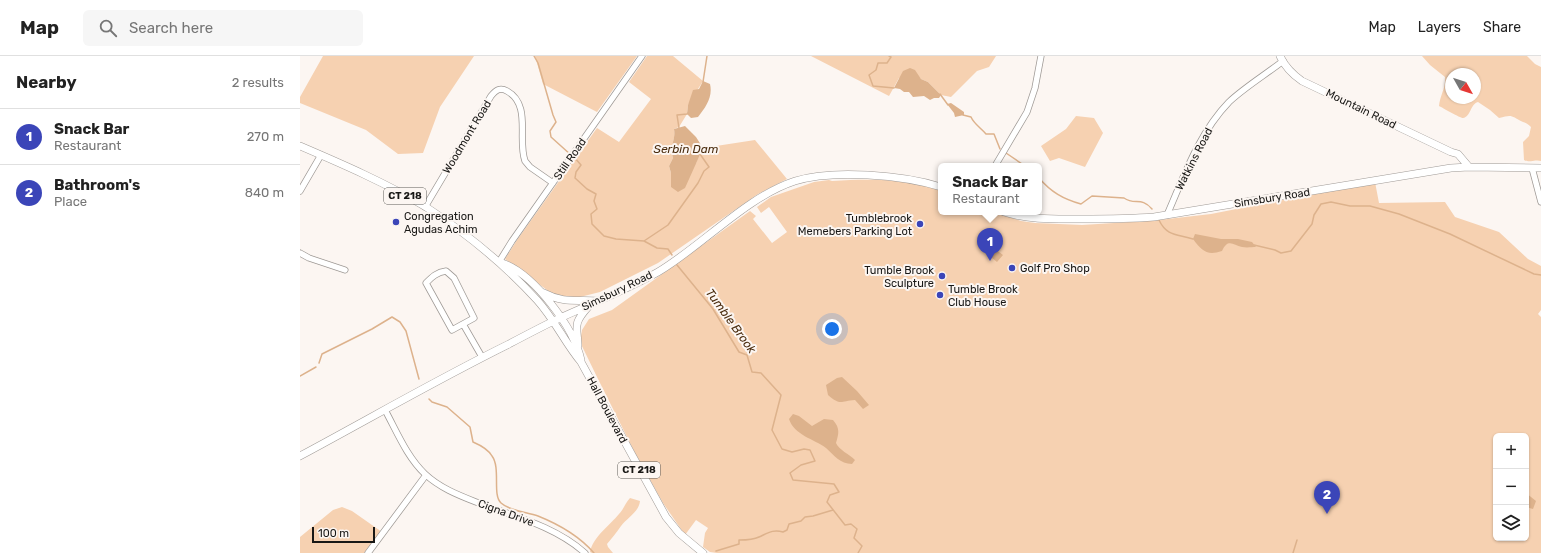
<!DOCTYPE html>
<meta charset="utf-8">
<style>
body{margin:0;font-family:Rubik,sans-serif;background:#f6f6f6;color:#222}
.controls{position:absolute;right:12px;bottom:12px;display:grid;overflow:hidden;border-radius:6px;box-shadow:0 1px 3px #0004}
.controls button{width:36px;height:36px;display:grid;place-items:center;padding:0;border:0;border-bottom:1px solid #e0e0e0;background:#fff;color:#222;font:20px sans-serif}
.compass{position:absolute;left:1145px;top:12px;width:36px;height:36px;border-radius:50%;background:#fff;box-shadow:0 1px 3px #0004;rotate:129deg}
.scale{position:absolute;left:12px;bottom:10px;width:63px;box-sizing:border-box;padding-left:4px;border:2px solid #181715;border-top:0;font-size:11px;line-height:14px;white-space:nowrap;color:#181715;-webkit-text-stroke:3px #fcf6f2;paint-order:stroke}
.you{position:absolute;left:532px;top:273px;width:14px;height:14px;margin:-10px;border:3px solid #fff;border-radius:50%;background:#1a73e8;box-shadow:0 0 0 6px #1a73e833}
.badge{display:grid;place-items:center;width:26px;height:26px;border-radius:50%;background:#3b45b8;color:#fff;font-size:13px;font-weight:700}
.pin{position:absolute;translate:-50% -33px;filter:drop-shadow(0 1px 2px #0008)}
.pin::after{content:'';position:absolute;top:21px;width:14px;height:12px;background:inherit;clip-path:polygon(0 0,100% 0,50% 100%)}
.popup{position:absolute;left:638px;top:107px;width:104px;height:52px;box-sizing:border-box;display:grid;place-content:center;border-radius:6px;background:#fff;filter:drop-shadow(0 1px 3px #0005);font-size:13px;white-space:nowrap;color:#767676}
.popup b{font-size:15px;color:#222}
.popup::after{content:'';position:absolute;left:50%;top:100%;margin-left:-8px;border:8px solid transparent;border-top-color:#fff}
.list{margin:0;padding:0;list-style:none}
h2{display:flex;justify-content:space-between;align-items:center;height:52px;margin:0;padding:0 16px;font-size:17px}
h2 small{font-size:13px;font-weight:400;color:#767676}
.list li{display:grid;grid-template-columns:26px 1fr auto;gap:12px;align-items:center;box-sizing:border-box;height:56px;padding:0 16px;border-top:1px solid #e0e0e0}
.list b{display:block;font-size:15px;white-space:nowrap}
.list p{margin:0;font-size:13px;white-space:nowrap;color:#767676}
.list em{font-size:13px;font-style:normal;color:#767676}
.icon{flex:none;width:22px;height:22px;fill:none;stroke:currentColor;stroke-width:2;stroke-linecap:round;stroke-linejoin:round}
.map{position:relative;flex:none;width:1241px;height:497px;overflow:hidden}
header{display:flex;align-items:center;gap:24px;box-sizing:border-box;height:56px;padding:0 20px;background:#fff;border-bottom:1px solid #e0e0e0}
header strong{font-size:19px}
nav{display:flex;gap:22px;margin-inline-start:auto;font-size:14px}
.search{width:280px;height:36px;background:#f6f6f6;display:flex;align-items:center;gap:10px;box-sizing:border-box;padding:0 14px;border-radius:6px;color:#767676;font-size:15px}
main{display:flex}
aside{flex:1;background:#fff}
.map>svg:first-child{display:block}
.green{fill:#f6d1b1;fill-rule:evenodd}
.water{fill:#ddb28c}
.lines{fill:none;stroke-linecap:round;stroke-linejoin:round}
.stream{stroke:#ddb28c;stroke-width:1.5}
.minor-casing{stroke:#9f9a96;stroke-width:7}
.major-casing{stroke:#9f9a96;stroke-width:8}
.minor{stroke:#fff;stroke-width:5.5}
.major{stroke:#fff;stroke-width:7}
.poi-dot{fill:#3b45b8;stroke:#fcf6f2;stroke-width:1.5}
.labels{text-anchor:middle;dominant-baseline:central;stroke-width:4;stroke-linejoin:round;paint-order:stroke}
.shield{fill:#fcf6f2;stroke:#5c5a57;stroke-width:1}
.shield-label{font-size:10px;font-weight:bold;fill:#181715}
.street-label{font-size:11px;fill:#181715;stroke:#fcf6f2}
.poi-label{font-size:11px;fill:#181715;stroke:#fcf6f2;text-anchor:start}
.water-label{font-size:12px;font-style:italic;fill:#4a2c0e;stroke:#fcf6f2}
</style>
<header>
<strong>Map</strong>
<div class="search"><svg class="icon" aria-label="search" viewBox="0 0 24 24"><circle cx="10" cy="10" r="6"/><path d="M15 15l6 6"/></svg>Search here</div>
<nav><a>Map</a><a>Layers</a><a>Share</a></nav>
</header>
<main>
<aside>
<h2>Nearby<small>2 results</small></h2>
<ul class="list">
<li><span class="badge">1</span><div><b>Snack Bar</b><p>Restaurant</p></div><em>270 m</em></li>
<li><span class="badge">2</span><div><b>Bathroom's</b><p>Place</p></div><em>840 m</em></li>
</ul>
</aside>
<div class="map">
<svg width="1241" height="497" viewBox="0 0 1241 497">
<rect width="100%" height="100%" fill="#fcf6f2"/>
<!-- green -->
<path class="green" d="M23,0H174L140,51L123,97L98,98L66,74L0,47V41Z
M235,0H337L297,56L243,28Z
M347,0H373L403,25L388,49L387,58L379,71L374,73C376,85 369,90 373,102L369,110L371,117L396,107L403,92L455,84L487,123L458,138L358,207L300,236L272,243L251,237L205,203L217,184L297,72L319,86L351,43L329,26Z
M511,0H696L689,11L677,15L651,41L641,39L628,26L621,23L616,18L599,22L589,40Z
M1122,0H1227L1235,8L1241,11V105C1236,103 1228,107 1224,104L1223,86L1229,80L1231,71C1228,68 1226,67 1223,66C1211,60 1213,58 1199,62L1190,54L1178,46C1170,48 1171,61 1163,62C1160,62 1143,52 1139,50C1140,39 1146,32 1145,21L1130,9ZM1151,18H1175V42H1151Z
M776,60L794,62L803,77L785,111L759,102L750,105L741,90L766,73Z
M529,124L532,125C568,123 607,122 641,134V156H695L721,165L735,167L782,169L814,167L859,164L911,158L1075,126L1079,147L1145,146L1155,161L1199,176L1228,203L1241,210V254L1238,258L1241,261V497H417L410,496L403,491L405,477L408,472L396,464L385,479L363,447L335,397L297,321L280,286L282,274L289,263L312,254L450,155L456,160L453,163L472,187L487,176L469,151L461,157L457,151L471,141L514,126ZM1196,380H1226V482H1196Z
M330,442L340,445C339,456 327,462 321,470C317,476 312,482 307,488L308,491L313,497H292L290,496C293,481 310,469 319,458C324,453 325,447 330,442Z
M42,451L52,455L82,476L64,497H0V481L33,454Z"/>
<!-- water -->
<path class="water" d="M610,12L615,14L621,23L628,26L641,39L639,42H634L630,44L624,40L613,41L609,36H604L600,33L594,32L603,15Z
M403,25L410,28C413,41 406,51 398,61L391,62L387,58L388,49L393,34L399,33Z
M651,47L664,56V59L655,61L654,57L647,48Z
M385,70L396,81L403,92L385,132L378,136L371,131V117L369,110L373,102C369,89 376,85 374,73Z
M895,178L921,183H938L952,186L956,191C952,191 947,192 942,191C933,189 928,182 922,195C907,200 902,195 893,183Z
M691,190L703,199L697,206L686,197Z
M542,321L557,335L569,349L563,353L555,344C540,345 541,350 528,339L526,329L537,322Z
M493,358L499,360L512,370L524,363L533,364C540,372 539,377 536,387C539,394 549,398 555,404L552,408C540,408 534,399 526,392C514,383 494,379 489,363Z
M1226,437L1236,445L1233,453L1226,451Z"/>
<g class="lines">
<!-- stream -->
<path class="stream" d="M234,0L238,7L253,59L256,66L250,75L251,81L271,99
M589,0L591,1L587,7H578L576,14L569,19L573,30L594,32
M403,26L407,0
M640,38L648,49
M663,59L671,61C674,68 681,72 686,78H694L700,93
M379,72L377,59L387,58L388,57
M706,97L725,110
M274,101L281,109L276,116L275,122L287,133L296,138L294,145L297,153L291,158L292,168L304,180L316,183L344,185L357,192L368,193L372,199
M739,122C751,136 763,143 781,148L792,140L824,142C835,150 841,140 852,153
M859,164C867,181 878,178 893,183
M344,185L368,169L398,127L404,115L409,111L400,98
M954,189L975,194L981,197L991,195L1012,168L1014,159L1021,148L1031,146L1050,150H1070L1099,158L1150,178L1234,218L1241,219
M377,209L413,253L439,296L447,299L452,316L461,317L481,339L472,374L482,393L492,396L504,393L510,394L515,405L501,409L490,417L493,424L534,428L539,436L530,439L527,446L545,469L551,468L557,473L554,482L562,490L558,497
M19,307L22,298L72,273L92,261L100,266L106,275L119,323
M0,320L16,311
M129,343L132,346L147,351L170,371L173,386C180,389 188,393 192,400C201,412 192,439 201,447C210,455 226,456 238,460C258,468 280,481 294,497
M416,495L439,488V484C446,484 453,484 459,481C468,477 473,473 483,476L487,474L489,468L501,465L505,461L513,460L533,454
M993,497L997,484"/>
<defs>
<path id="minor" d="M695,110L727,56L735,32L741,0
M1232,112L1241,146
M0,135L21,99
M125,151L191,40C196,34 200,31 207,35C232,49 217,83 225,105L230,111L253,127
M867,159C884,120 899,77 929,46C945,31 965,19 983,5
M0,197L9,202L45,214
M199,206L212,185L342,0
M146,215L154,222L174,262L152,274L126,227C132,221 137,216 146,215Z
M163,268L182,301
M85,354C97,376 107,401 125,418C141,433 161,440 181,448C217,461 256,471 285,497
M68,497L126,419"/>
<path id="major" d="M980,0C985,11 992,18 1002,25L1151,96L1158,98L1169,111
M0,90C42,108 86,127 126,151C166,177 205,209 237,244C255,264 265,287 281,306L366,461L379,477L403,497
M704,156C729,164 754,163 780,163C804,163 829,163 854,161L1151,112L1169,111L1241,112
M202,207C234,218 274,272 281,304
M244,237C265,248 277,243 298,245
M278,289C277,269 273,268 288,251
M0,400C69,363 138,323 209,288C226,279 243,270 260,262C293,247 326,234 358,216C402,190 446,141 495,125C533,113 603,119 641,131"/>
</defs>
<!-- minor casing -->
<use href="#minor" class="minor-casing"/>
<!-- major casing -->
<use href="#major" class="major-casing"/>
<!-- minor -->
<use href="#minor" class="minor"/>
<!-- major -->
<use href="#major" class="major"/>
</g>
<!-- markers -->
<g class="poi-dot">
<circle cx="96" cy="166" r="4"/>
<circle cx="620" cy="168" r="4"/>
<circle cx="712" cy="212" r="4"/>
<circle cx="642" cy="220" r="4"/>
<circle cx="640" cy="239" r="4"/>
</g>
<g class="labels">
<!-- shield labels -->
<g class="shield">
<rect x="84" y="132" width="42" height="16" rx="3"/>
<rect x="318" y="406" width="42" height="16" rx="3"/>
</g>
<g class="shield-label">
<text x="105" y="140">CT 218</text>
<text x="339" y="414">CT 218</text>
</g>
<!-- street labels -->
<g class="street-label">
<text transform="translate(1061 53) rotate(26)">Mountain Road</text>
<text transform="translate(167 81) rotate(-59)">Woodmont Road</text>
<text transform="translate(270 103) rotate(-55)">Still Road</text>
<text transform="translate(894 103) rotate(-63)">Watkins Road</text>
<text transform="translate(972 142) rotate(-9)">Simsbury Road</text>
<text transform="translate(317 235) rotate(-26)">Simsbury Road</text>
<text transform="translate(307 354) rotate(62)">Hall Boulevard</text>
<text transform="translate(206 457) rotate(20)">Cigna Drive</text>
</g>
<!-- poi labels -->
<g class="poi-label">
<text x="104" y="160">Congregation<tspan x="104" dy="13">Agudas Achim</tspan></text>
<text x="612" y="162" text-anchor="end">Tumblebrook<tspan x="612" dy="13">Memebers Parking Lot</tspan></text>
<text x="720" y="212">Golf Pro Shop</text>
<text x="634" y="214" text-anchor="end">Tumble Brook<tspan x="634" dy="13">Sculpture</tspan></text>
<text x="648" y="233">Tumble Brook<tspan x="648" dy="13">Club House</tspan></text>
</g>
<!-- water labels -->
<g class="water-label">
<text x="386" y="93">Serbin Dam</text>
<text transform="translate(431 265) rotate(54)">Tumble Brook</text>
</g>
</g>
</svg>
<div class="controls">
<button>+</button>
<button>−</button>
<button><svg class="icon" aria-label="layers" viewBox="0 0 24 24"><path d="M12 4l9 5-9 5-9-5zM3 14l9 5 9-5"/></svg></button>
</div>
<svg class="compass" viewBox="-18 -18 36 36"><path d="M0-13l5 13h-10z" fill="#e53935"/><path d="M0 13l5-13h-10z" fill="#767676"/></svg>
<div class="scale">100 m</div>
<div class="you"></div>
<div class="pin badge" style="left:690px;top:205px">1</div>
<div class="popup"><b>Snack Bar</b>Restaurant</div>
<div class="pin badge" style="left:1027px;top:458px">2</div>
</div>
</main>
